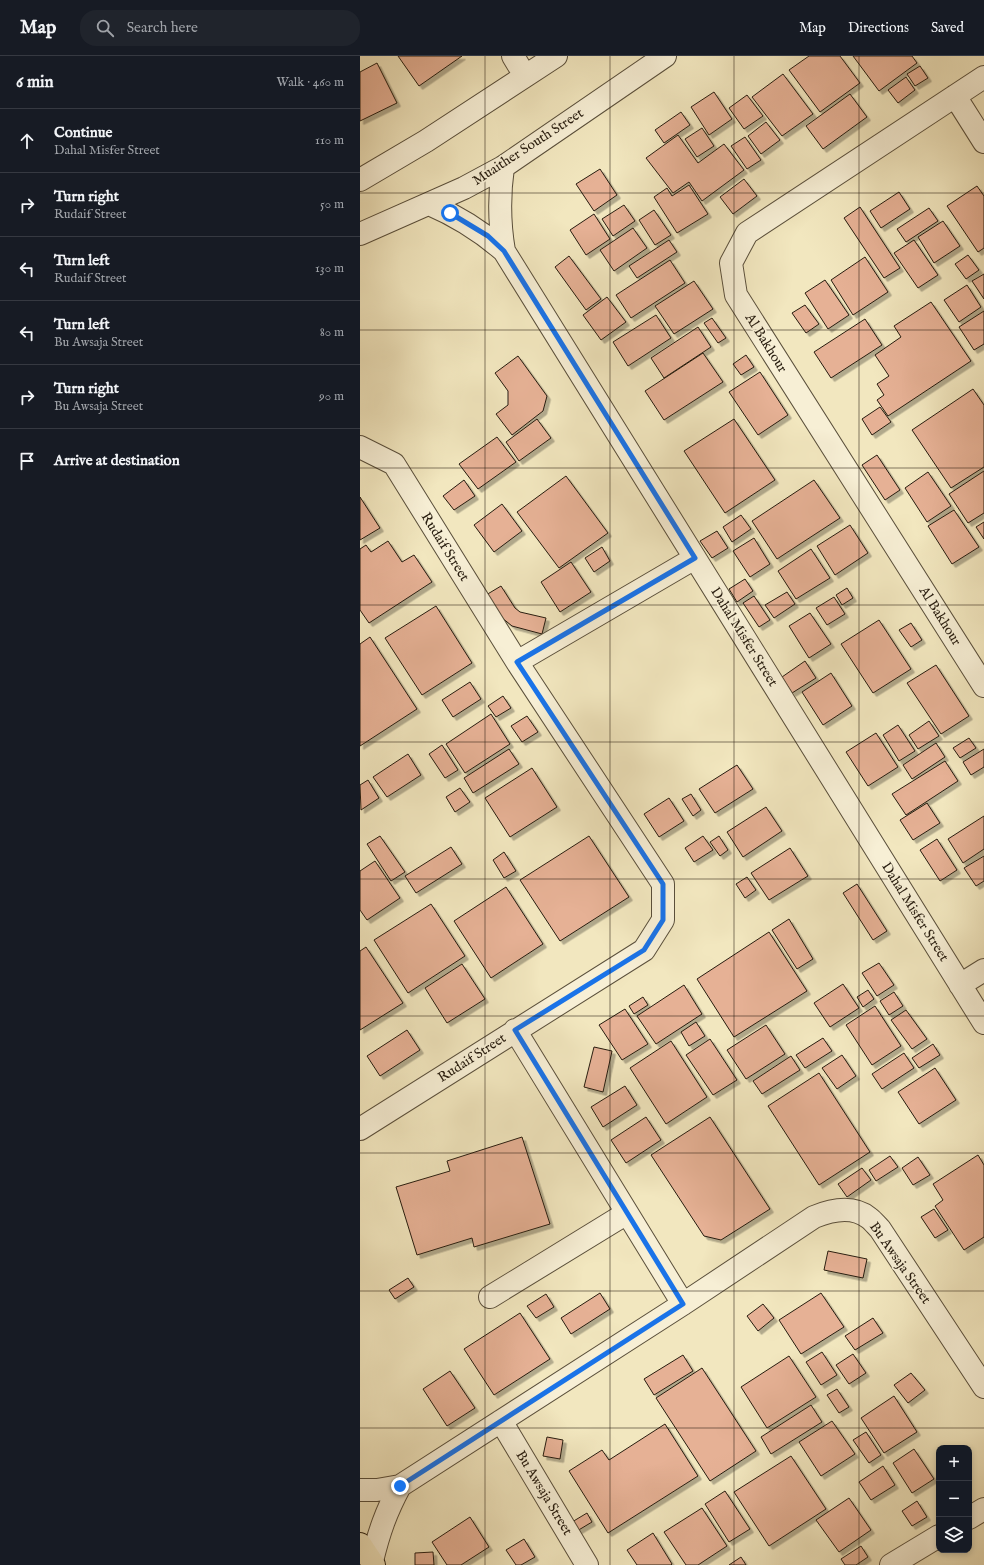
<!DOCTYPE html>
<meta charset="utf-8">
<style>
body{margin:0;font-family:"IM FELL English",serif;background:#20242c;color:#f1f3f6}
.controls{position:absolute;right:12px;bottom:12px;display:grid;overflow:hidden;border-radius:8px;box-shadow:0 2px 6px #0003}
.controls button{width:36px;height:36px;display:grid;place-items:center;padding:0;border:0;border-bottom:1px solid #363941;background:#171b24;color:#f1f3f6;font:20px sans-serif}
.stop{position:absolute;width:12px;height:12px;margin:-9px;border:3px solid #1a73e8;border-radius:50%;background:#fff}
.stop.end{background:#1a73e8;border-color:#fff;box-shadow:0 1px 4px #0008}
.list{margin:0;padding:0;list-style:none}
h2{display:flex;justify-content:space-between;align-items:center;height:52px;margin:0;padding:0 16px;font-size:17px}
h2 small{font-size:13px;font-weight:400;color:#9ea1a6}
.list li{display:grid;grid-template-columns:26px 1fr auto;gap:12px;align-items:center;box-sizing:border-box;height:64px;padding:0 16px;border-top:1px solid #363941}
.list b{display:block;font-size:15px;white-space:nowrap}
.list p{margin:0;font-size:13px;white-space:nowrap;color:#9ea1a6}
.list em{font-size:13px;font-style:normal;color:#9ea1a6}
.icon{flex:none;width:22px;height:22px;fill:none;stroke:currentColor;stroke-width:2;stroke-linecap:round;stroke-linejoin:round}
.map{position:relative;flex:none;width:624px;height:1509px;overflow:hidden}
header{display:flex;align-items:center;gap:24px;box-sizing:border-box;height:56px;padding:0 20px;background:#171b24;border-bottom:1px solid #363941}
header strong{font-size:19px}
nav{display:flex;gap:22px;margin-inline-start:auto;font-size:14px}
.search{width:280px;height:36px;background:#20242c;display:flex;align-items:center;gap:10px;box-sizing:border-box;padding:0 14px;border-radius:16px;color:#9ea1a6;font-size:15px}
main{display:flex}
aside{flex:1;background:#171b24}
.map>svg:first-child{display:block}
.building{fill:#e6b195;stroke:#271c0f;filter:url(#shadow)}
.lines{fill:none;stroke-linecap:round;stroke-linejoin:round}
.minor-casing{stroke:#5a4f3b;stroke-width:24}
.major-casing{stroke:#271c0f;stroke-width:24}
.minor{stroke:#f7efd5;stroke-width:22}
.major{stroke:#f2e7bf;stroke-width:22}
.route{stroke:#1a73e8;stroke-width:5}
.grid{fill:none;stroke:#271c0f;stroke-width:1;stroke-opacity:0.55}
.labels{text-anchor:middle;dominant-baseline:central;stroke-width:3.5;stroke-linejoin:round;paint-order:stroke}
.street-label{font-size:14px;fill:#271c0f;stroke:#f7efd5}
</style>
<header>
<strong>Map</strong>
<div class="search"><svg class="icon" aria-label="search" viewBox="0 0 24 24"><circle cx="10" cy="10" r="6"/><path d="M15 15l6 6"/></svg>Search here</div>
<nav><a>Map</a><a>Directions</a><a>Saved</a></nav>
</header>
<main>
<aside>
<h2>6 min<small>Walk · 460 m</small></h2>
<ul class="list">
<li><svg class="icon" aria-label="ahead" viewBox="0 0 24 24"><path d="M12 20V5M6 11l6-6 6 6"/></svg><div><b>Continue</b><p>Dahal Misfer Street</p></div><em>110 m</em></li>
<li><svg class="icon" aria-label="right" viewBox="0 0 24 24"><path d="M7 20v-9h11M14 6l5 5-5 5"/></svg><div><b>Turn right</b><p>Rudaif Street</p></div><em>50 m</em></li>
<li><svg class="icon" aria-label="left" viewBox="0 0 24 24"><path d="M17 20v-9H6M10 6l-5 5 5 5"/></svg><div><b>Turn left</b><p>Rudaif Street</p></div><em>130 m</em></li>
<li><svg class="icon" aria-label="left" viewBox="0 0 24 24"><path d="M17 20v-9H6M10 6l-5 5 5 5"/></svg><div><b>Turn left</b><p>Bu Awsaja Street</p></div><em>80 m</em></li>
<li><svg class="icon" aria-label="right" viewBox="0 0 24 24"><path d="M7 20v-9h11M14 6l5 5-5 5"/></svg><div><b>Turn right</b><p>Bu Awsaja Street</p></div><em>90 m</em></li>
<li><svg class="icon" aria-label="arrive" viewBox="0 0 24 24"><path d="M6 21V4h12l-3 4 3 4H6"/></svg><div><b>Arrive at destination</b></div></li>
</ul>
</aside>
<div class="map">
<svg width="624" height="1509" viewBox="0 0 624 1509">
<defs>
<filter id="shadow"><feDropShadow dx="3.5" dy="3.5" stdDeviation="0" flood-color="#0004"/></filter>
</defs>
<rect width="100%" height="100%" fill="#f2e7bf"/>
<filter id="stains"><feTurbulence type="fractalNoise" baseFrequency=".005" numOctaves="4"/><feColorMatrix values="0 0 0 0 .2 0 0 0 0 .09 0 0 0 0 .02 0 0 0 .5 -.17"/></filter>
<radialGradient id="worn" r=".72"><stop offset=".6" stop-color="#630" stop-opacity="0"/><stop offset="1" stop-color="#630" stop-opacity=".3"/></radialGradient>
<!-- building -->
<path class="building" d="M38,0H102L59,30Z
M449,0H480L500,27L460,56L429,14Z
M493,0H552L557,7L519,35Z
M17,7L37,47L0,65V16Z
M560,10L568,22L555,30L547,18Z
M423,18L453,58L422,80L392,41Z
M546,21L555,34L538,47L528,34Z
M354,36L372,63L349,79L331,51Z
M490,38L507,61L463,93L446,70Z
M387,39L403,60L384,73L369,52Z
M321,56L330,69L304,87L295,74Z
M406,66L420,84L401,98L388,80Z
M342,72L354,90L337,101L325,83Z
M318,79L338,107L364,88L384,114L342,145L329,126L313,137L286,102Z
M385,81L401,104L387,113L371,90Z
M240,113L257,139L234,155L216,128Z
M384,123L397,140L373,158L360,141Z
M329,129L348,158L317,177L294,141L307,132L312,140Z
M617,130L624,140V192L618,196L587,150Z
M539,136L550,153L521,172L510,155Z
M264,149L275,165L253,180L242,163Z
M500,151L540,212L524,222L484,162Z
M569,152L578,165L546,186L537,173Z
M294,154L311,179L295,189L279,164Z
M234,158L250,183L226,199L210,174Z
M583,165L600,190L574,207L558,181Z
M273,172L287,192L254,215L240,194Z
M309,184L317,196L277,222L269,210Z
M554,184L578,219L558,232L534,197Z
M608,199L619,214L606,223L595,208Z
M209,200L241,243L226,254L195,211Z
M505,201L528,236L493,259L471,224Z
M310,204L325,227L271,262L256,239Z
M624,218V243L612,225Z
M465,224L489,259L468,273L445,237Z
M334,225L353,253L314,278L295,250Z
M607,229L621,251L599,266L584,244Z
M247,241L266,266L241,284L223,259Z
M571,246L611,305L528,360L517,344L524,339L517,328L529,320L515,299L541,281L534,270Z
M445,249L459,268L446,277L432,257Z
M624,255V288L614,294L599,271Z
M296,259L311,282L268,310L253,286Z
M352,262L366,282L358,287L344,267Z
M505,263L522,289L471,322L454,296Z
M338,271L351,291L304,322L291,302Z
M343,297L363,326L304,364L285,335Z
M386,299L394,311L381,319L373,308Z
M158,300L187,340L183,355L152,379L136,358L148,349V335L135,317Z
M400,316L428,359L398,379L369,336Z
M613,333L624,349V411L591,432L552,374Z
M520,351L531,366L512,379L502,363Z
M177,363L191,382L159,405L146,386Z
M374,363L415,424L365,457L324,395Z
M137,381L156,406L118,433L99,408Z
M517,399L540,434L525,444L502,409Z
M624,415V457L608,467L589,438Z
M568,416L591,450L567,466L545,432Z
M206,420L248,477L199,512L157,456Z
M104,424L115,440L94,454L83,440Z
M454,424L480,462L417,503L392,465Z
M0,441L20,472L0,484Z
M142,448L162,475L134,496L114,469Z
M594,454L619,491L592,508L568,470Z
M381,459L391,473L372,486L363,471Z
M624,466V483L616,471Z
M490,469L508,497L475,519L457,490Z
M357,475L368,492L352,502L340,485Z
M394,482L410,508L390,521L373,495Z
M28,485L42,506L54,499L72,526L9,567L0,554V493L6,489L11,496Z
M242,491L250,505L234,516L225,502Z
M451,493L470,522L436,543L418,515Z
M211,506L231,536L200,556L181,526Z
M385,523L393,535L377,546L369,533Z
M141,530L155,552L160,556L186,562L182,578L152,570L141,561L126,539Z
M487,532L493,542L482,549L476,539Z
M427,536L435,548L414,562L405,549Z
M394,540L410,564L399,571L383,547Z
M474,541L485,558L467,569L456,552Z
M76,550L112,607L62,639L25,582Z
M450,557L471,588L449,602L429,570Z
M519,564L551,613L513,637L481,588Z
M551,567L562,584L551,591L539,574Z
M10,581L57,653L0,690V588Z
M445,605L456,622L432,637L422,621Z
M576,609L609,660L581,678L547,627Z
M471,617L492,650L463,669L442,636Z
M110,626L121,643L93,661L82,644Z
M143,640L151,652L136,661L128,650Z
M131,658L150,688L105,717L86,688Z
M167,660L178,676L162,686L151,670Z
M569,665L579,680L558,693L549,679Z
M538,669L555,695L539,705L523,679Z
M516,677L538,711L508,730L486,696Z
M609,682L616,692L600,702L593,692Z
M576,687L585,701L552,723L543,709Z
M82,689L98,714L85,722L69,698Z
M149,693L159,708L113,737L104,722Z
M624,693V711L611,719L603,706Z
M48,698L61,719L27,741L13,721Z
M585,705L598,725L546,759L532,738Z
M377,709L393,733L355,757L339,733Z
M172,712L197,751L150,781L125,742Z
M8,724L19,742L1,754L0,729Z
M100,732L110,746L95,756L86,741Z
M331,738L341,754L333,760L322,743Z
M309,742L324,765L299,781L284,758Z
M567,747L580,767L553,784L540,764Z
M406,751L422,775L383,801L367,776Z
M624,760V793L603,807L588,783Z
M20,780L45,816L31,825L7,788Z
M229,780L269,841L200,885L160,824Z
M343,780L353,794L334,806L325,792Z
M359,780L368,794L360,800L350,786Z
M577,783L597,814L580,825L560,794Z
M91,791L102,808L56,837L45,820Z
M430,792L448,820L409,844L391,817Z
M144,796L156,815L144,822L133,804Z
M624,800V825L616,830L604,812Z
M15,805L40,842L7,864L0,854V815Z
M387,821L396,834L385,842L376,828Z
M497,828L527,875L513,884L483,837Z
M146,831L183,888L131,922L94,865Z
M71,848L105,900L48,937L14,884Z
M429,863L453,903L437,913L412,874Z
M409,876L447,935L374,981L337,923Z
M6,891L43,947L0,974V895Z
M519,907L534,929L517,940L502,917Z
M102,908L125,943L87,967L65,932Z
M483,928L499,952L470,971L454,947Z
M324,929L342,958L296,988L277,960Z
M508,934L514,943L503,951L497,941Z
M534,936L543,950L529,959L520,945Z
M283,941L288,949L274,958L269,950Z
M515,950L541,990L512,1009L486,969Z
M265,953L288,988L262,1004L239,969Z
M546,954L567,983L552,993L531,964Z
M336,966L345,980L329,990L321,976Z
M406,969L425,998L386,1023L367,994Z
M47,974L60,994L20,1020L7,1000Z
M463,982L472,995L445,1012L436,999Z
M350,983L377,1024L353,1039L326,999Z
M311,985L347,1041L306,1068L270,1012Z
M573,988L580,999L559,1012L552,1002Z
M234,991L252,995L243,1036L224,1031Z
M544,997L554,1012L522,1033L512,1018Z
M482,999L496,1020L477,1033L462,1012Z
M431,1000L440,1014L402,1038L393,1025Z
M575,1012L596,1044L559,1068L538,1036Z
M459,1017L510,1096L459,1129L408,1050Z
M265,1030L277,1049L243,1071L231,1051Z
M286,1061L301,1084L266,1107L251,1084Z
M350,1061L410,1153L361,1184L344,1180L291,1099Z
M162,1081L190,1168L114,1191L112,1182L57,1199L36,1131L90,1115L87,1105Z
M618,1099L624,1109V1181L604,1194L575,1150L583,1144L573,1128Z
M530,1100L538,1111L516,1125L509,1114Z
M558,1101L570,1119L553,1129L542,1112Z
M502,1112L511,1124L487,1141L478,1128Z
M574,1153L588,1174L575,1182L561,1161Z
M468,1195L507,1203L503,1222L464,1214Z
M48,1222L54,1231L35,1243L29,1234Z
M240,1237L250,1253L211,1278L201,1262Z
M461,1237L484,1271L441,1298L419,1264Z
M186,1238L194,1251L176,1262L167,1250Z
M403,1248L414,1262L398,1275L387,1260Z
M160,1257L190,1303L134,1339L104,1293Z
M513,1262L523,1277L495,1294L485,1280Z
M462,1296L477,1319L461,1329L446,1306Z
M493,1298L506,1317L489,1328L476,1309Z
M323,1299L333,1315L294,1339L284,1323Z
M429,1300L456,1341L407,1372L381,1331Z
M342,1312L396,1395L350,1425L296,1342Z
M90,1315L115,1352L87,1370L63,1333Z
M551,1317L565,1334L548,1347L534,1329Z
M477,1333L489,1351L479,1357L467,1339Z
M534,1340L557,1376L524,1397L501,1362Z
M451,1349L462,1366L411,1398L401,1381Z
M472,1365L495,1398L461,1420L439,1386Z
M305,1368L338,1420L248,1477L209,1415L242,1394L249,1404Z
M506,1376L521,1399L509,1407L493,1384Z
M187,1381L203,1384L200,1403L183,1400Z
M554,1393L574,1423L552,1437L533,1407Z
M431,1400L466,1453L409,1490L374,1436Z
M523,1410L535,1429L511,1444L499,1426Z
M365,1435L390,1473L369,1486L345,1448Z
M489,1442L511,1474L479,1496L456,1464Z
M557,1445L567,1461L552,1470L542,1455Z
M342,1452L367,1490L338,1509H326L304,1476Z
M227,1457L232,1466L217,1475L212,1466Z
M110,1461L129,1491L101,1509H87L72,1486Z
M293,1477L312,1508L311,1509H277L267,1494Z
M164,1483L175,1501L161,1509H156L146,1494Z
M501,1490L508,1501L496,1509H485L481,1503Z
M73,1496L74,1509H55V1497Z
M381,1501L386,1509H369Z"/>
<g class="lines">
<defs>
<path id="minor" d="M153,0L165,20
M624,21L387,177L371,207L376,239L624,630
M595,40L624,86
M143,111C139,139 139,166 144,195
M0,124L66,85L196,0
M69,148C97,160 121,175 144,195L624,967
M0,178L104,132L143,111L305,0
M0,391L34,408L157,606L303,828V864L284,894L0,1073
M157,606L335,502
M600,929L624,914
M155,974L323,1248
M130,1241L267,1157
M141,1365L227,1509
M0,1434H17L40,1430L323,1248L454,1161C471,1154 493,1149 509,1162C513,1165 516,1169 520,1173L624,1331
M609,1462L624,1453
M12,1505C19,1476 26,1456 40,1430
M531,1509L579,1480"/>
<path id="major" d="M0,1488L14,1509"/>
</defs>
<!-- minor casing -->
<use href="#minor" class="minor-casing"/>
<!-- major casing -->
<use href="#major" class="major-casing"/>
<!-- minor -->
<use href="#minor" class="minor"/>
<!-- major -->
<use href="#major" class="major"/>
</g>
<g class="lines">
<!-- route -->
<path class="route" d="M40,1430L323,1248L155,974L284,894L303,864V828L157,606L335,502L144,195L128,180L90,157"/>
</g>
<!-- grid -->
<path class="grid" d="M125,0V1509M250,0V1509M374,0V1509M499,0V1509M0,137H624M0,274H624M0,412H624M0,549H624M0,686H624M0,823H624M0,960H624M0,1097H624M0,1235H624M0,1372H624"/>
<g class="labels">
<!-- street labels -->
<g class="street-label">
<text transform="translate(168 91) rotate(-33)">Muaither South Street</text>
<text transform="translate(406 287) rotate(58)">Al Bakhour</text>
<text transform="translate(85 491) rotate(58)">Rudaif Street</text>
<text transform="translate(580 560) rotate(58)">Al Bakhour</text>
<text transform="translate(384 581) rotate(58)">Dahal Misfer Street</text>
<text transform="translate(555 856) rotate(58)">Dahal Misfer Street</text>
<text transform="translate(112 1002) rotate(-33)">Rudaif Street</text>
<text transform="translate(540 1207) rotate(55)">Bu Awsaja Street</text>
<text transform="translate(184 1437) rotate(59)">Bu Awsaja Street</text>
</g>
</g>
<rect width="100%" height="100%" filter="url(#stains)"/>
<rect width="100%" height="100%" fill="url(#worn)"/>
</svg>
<div class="controls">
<button>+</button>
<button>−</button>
<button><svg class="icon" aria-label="layers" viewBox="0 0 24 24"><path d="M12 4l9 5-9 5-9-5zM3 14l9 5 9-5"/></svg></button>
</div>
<div class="stop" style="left:90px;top:157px"></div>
<div class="stop end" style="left:40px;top:1430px"></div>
</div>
</main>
